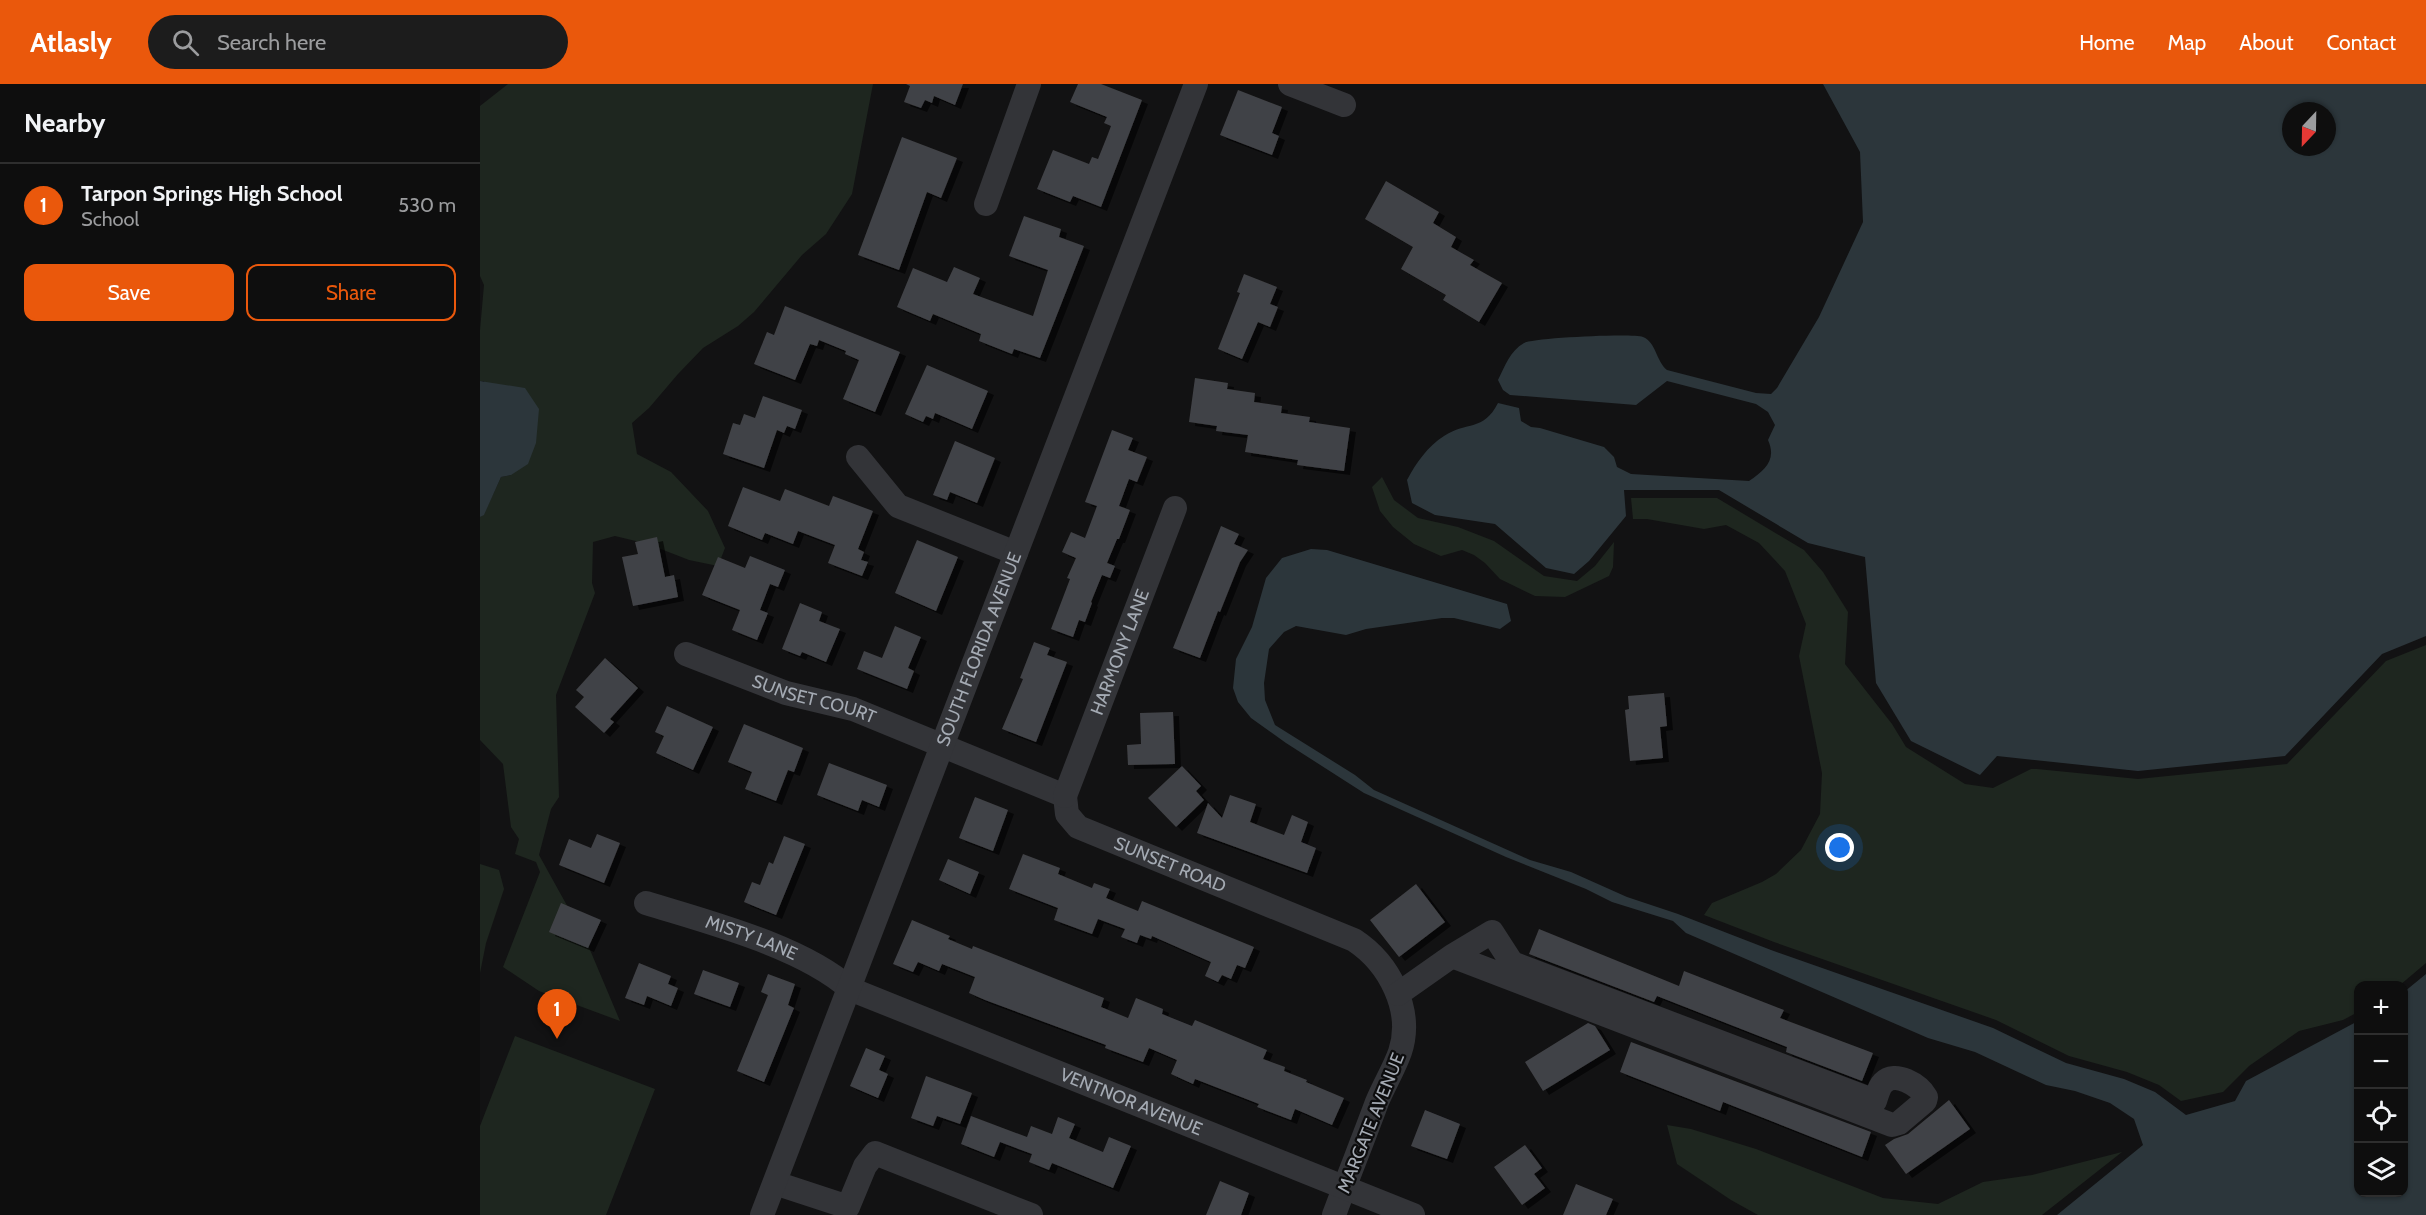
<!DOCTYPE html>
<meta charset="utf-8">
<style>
body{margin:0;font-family:Cabin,sans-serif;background:#1c1c1c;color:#f1f3f6}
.controls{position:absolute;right:18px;bottom:18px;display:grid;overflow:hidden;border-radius:12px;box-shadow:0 2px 4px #0004}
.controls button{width:54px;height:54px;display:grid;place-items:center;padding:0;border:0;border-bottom:2px solid #2e2e2e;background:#0e0e0e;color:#f1f3f6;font:30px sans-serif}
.compass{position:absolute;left:1802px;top:18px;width:54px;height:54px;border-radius:50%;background:#0e0e0e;box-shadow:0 2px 4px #0004;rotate:202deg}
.you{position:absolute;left:1360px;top:764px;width:21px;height:21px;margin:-15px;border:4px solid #fff;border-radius:50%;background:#1a73e8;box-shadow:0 0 0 9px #1a73e833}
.badge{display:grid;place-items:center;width:39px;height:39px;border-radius:50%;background:#ea580c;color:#fff;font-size:20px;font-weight:700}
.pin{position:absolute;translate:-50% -50px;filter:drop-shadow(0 2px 3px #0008)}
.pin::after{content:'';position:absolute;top:32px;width:21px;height:18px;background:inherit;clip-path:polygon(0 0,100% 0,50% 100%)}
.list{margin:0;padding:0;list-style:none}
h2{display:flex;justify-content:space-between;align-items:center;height:78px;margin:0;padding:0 24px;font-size:26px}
h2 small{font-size:20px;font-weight:400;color:#9b9c9e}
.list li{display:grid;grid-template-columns:39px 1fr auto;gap:18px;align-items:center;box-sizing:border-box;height:84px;padding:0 24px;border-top:2px solid #2e2e2e}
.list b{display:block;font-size:22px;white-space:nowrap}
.list p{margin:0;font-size:20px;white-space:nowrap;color:#9b9c9e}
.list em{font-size:20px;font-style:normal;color:#9b9c9e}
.actions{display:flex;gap:12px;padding:18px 24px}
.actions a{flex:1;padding:14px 0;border:2px solid #ea580c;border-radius:12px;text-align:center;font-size:21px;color:#ea580c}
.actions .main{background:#ea580c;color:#fff}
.icon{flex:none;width:33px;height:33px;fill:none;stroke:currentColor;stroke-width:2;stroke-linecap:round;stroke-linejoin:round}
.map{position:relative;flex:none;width:1946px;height:1131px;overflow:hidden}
header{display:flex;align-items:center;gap:36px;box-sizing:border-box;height:84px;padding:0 30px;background:#ea580c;color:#fff}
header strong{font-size:28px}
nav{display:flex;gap:33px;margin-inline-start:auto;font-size:21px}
.search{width:420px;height:54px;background:#1c1c1c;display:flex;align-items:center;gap:15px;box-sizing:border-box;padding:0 21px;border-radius:33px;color:#9b9c9e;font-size:22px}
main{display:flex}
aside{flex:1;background:#0e0e0e}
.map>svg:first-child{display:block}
.green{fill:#1e261f}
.water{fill:#2c363b;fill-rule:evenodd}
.building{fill:#414246;filter:url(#shadow)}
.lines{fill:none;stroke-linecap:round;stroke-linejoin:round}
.minor{stroke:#333438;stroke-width:24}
.labels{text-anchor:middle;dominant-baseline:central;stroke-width:4.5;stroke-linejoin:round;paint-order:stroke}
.street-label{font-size:18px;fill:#a4aab3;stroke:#0d0d0e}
</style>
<header>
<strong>Atlasly</strong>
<div class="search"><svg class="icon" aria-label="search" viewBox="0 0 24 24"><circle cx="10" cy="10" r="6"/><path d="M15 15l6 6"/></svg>Search here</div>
<nav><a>Home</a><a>Map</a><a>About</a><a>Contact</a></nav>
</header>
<main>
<aside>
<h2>Nearby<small></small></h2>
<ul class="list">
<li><span class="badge">1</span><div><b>Tarpon Springs High School</b><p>School</p></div><em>530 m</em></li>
</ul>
<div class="actions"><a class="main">Save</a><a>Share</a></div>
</aside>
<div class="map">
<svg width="1946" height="1131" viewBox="0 0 1946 1131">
<defs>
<filter id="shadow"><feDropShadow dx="6" dy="4" stdDeviation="0" flood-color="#0009"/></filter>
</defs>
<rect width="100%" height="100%" fill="#121213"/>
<!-- green -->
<path class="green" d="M28,0H393L372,110L346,150L322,171L274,228L258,242L223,264L198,290L169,324L152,339L157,370L191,388L228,427L245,464L238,482L209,476L168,460L135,452L113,458L112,499L115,509L76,611L79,713L71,725L59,771L105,854L140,937L59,907L23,883L60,788L56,778L35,770L39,755L31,743L23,680L0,656V433L4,430L21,393L31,391L4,297H0V246L4,201L0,192V22Z
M902,393L914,416L938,434L978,443L1014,457L1064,492L1097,497L1115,482L1134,458L1133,483L1129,492L1085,513L1055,512L1020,495L1005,479L994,471L982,466L961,472L934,460L913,443L900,427L892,403Z
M1151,414H1237L1324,466L1343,488L1368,528L1365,580L1412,640L1426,663L1485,700L1513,704L1551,685H1557L1658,695L1807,680L1906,577L1946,561V879L1920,901L1878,902V928L1863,936L1819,947L1769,982L1743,1008L1701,1017L1679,1001L1647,988L1589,972L1516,936L1294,858L1224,831L1232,819L1282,798L1296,790L1321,766L1340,730L1342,689L1319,572L1326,540L1305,487L1279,459L1246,441L1224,445L1167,435H1153Z
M0,780L19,786L24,805L6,859L0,889Z
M35,952L175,1005L126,1131H0V1042Z
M1187,1041L1211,1045L1276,1065L1403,1114L1458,1120L1503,1098L1552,1091L1642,1068L1562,1131H1278L1251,1116L1197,1080Z"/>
<!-- water -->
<path class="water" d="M1343,0H1946V552L1902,570L1805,672L1658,687L1517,672L1500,691L1431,657L1396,599L1385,473L1328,459L1239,406H1144L1146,432L1109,477L1094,490L1066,484L1015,440L955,431L932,419L927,396C936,379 948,362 964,352C987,337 1003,348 1018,319L1039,324L1041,337L1051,343L1060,344L1124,363L1134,373L1137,383L1151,390L1269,397C1285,386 1297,376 1288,356L1295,341L1288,328L1276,320L1187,297L1156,321L1030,311L1023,306L1018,296C1025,282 1030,267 1044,259C1052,254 1152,249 1163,253C1176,258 1176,277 1187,286L1276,309L1291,310L1297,304L1339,233L1383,138L1380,68ZM1811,27H1847V63H1811Z
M0,297L45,304L59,325L56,359L48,380L31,391L21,393L4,431L0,433Z
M831,465L847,466L1027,520L1031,537L1020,545L974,534H962L886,545L866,551L816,542L804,548L789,565L784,599L785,616L795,641L875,691L894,706L1050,776L1091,788L1147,813L1198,830L1291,866L1513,944L1586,979L1644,995L1675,1008L1706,1031L1755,1017L1766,997L1878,937V1108H1924V908L1946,890V1131H1577L1663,1061L1654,1035L1630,1019L1595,1007L1566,1001L1495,968L1448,954L1206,849L1193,837L1132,818L1106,805L1026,773L884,709L806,659L771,634L758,618L753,604L756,575L772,543L786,494L802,474Z"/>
<!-- building -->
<path class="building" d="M426,0H483L475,21L454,12L452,19L445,16L441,24L424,18L430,2Z
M598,0H621L662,16L621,123L593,112L590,118L557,105L573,66L609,80L612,73L618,75L628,50L631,42L624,39L627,33L590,18Z
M758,6L802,23L792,49L799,52L792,71L740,51Z
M422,53L477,74L461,114L447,108L419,186L378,171Z
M906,97L959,128L953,139L976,153L971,163L994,176L990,181L1022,199L999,238L963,216L966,211L921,185L933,163L885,135Z
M544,132L581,145L579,153L604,162L560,274L534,265L532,270L499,257L501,250L453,230L450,237L417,223L433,184L467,198L474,183L500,194L493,210L553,232L568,186L529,172Z
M764,190L797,203L790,220L798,223L790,243L778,238L762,275L738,265L760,209L757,208Z
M305,222L420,268L395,328L363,315L379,276L365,270L366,267L339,256L337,262L330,260L315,296L274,280L287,248L294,251Z
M447,281L508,307L492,345L455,329L453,335L446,332L443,338L425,330Z
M715,294L748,299L747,305L775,309L774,318L802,322L801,329L830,333L829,338L870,344L864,387L817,381L818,376L765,368L768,351L736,347L737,342L709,338Z
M283,312L322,326L315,345L307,342L304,349L297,346L284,384L243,370L253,339L260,341L264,330L275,334Z
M632,346L653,354L648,366L667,373L657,398L649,395L639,422L650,426L639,455H637L627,479L635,482L630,494L622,491L611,518L612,519L605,538L599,536L593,553L571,545L590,495L587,494L596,474L582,468L591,448L605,454L617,422L605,418Z
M475,357L515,374L497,419L470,408L467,416L453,411Z
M263,403L300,417L305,405L349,422L353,412L393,427L378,465L384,468L381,476L388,478L382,492L348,479L355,461L318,447L313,460L285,449L282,456L248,442Z
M741,442L759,450L754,460L768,466L760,478L740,528L738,527L720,574L693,564Z
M177,453L185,493L194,491L198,513L153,522L142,473L158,470L155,458Z
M437,456L478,473L456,527L415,509Z
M270,472L305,486L298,503L290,500L280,526L288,529L277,556L252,546L260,526L222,511L238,473L265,484Z
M320,519L342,528L339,537L360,545L346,578L322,568L320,572L302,565Z
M415,542L441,553L428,584L434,587L427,605L377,585L384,567L402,574Z
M554,558L570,564L567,571L587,578L556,658L522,645L543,595L540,594Z
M125,574L158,604L130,635L134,638L124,649L95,623L104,613L96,606Z
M1184,609L1187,642L1180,643L1183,674L1150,677L1145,626L1149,625L1148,612Z
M187,622L233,643L213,686L176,669L184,652L175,648Z
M693,628L695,680L648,681L647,661L661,660L660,629Z
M264,640L323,664L314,688L308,686L296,717L265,705L272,688L248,678Z
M349,679L407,701L399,723L382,716L378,727L337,711Z
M702,682L721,702L716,707L724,716L696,743L668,714Z
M750,711L776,720L770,738L804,751L812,731L828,738L821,758L836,764L827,789L717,749L728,719L742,734Z
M495,713L528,726L513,767L479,754Z
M117,750L140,759L124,799L79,781L89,755L111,764Z
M304,752L325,760L296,831L264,818L272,798L280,801L289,778L293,780Z
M543,770L580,784L578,790L612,804L614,799L630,805L626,814L658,827L662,817L774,863L765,884L757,881L751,895L742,891L738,898L725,892L731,878L672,852L671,855L660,851L657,859L641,853L645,845L618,835L612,850L574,836L578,824L529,805Z
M468,775L499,788L490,810L459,796Z
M936,800L965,838L919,873L890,836Z
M81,819L121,836L108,864L69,848Z
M432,836L470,852L468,855L492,865L493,862L624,914L621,923L648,934L656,914L683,925L682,930L712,942L715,936L787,966L783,975L805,983L804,987L827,996L826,998L864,1014L852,1041L815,1025L811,1036L777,1023L779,1020L715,995L713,1000L691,990L697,976L669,964L663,978L625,964L626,961L505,916L489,909L495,893L462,880L459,887L438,878L433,888L413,880Z
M1059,845L1199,902L1204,887L1304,926L1300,934L1393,969L1382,997L1306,968L1307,963L1177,912L1174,918L1049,870Z
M159,879L191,892L188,900L198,904L191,922L167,912L164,921L145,914Z
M223,886L259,899L250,923L214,910Z
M288,890L315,900L308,921L314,924L284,998L257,987L288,911L281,908Z
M1108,939L1115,942L1130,966L1063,1007L1045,978Z
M1151,958L1391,1048L1382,1073L1243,1018L1240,1027L1140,988Z
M386,964L405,972L399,986L408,990L398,1014L370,1002Z
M446,992L492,1009L480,1040L457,1032L453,1042L431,1034Z
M1469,1016L1490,1045L1426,1090L1405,1061L1414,1055L1428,1050Z
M945,1026L980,1040L967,1075L931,1062Z
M491,1032L547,1053L551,1042L572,1050L578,1033L595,1040L589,1054L623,1068L629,1053L651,1062L633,1104L572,1079L569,1086L549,1078L552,1070L520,1058L514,1073L481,1060Z
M1045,1061L1062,1084L1054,1090L1065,1104L1042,1121L1014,1083Z
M740,1097L769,1109L761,1131H726Z
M1096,1100L1133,1115L1126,1131H1083Z"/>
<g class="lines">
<!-- minor -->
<g class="minor">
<path d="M810,0L864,21"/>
<path d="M506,120L549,0"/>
<path d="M378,373L418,422L536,469"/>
<path id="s1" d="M206,570L306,609L373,625L585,712L587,730L598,743L874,856C909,879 934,926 920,968C914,985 904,1001 897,1018C883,1056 868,1093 854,1131"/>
<path id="s2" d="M585,712L695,424"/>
<path id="s3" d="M166,819C227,838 322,862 370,905L933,1131"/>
<path d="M918,910L972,872L1412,1041L1419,1039L1445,1017L1446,1013C1439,1001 1415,986 1403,999C1399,1003 1397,1011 1395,1017L1032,879L1012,848L972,872"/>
<path d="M295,1099L368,1123L385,1082L395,1069L551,1131"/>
<path id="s4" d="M282,1131L716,0"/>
</g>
</g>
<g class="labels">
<!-- street labels -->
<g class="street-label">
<text stroke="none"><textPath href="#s4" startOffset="606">SOUTH FLORIDA AVENUE</textPath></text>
<text stroke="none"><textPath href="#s2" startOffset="154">HARMONY LANE</textPath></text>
<text stroke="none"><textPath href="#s1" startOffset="136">SUNSET COURT</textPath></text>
<text stroke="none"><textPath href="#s1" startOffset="540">SUNSET ROAD</textPath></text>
<text stroke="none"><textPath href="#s3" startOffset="111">MISTY LANE</textPath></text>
<text stroke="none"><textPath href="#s3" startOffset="526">VENTNOR AVENUE</textPath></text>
<text transform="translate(891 1039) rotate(-68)">MARGATE AVENUE</text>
</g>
</g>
</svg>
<div class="controls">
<button>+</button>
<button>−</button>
<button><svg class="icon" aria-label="locate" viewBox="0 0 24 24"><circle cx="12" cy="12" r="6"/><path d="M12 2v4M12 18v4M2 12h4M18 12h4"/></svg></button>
<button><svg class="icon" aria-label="layers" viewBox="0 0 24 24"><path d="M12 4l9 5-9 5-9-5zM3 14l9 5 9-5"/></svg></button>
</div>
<svg class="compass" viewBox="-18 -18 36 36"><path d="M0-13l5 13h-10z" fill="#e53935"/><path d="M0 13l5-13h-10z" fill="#9b9c9e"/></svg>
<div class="you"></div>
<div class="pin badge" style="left:77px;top:955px">1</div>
</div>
</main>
